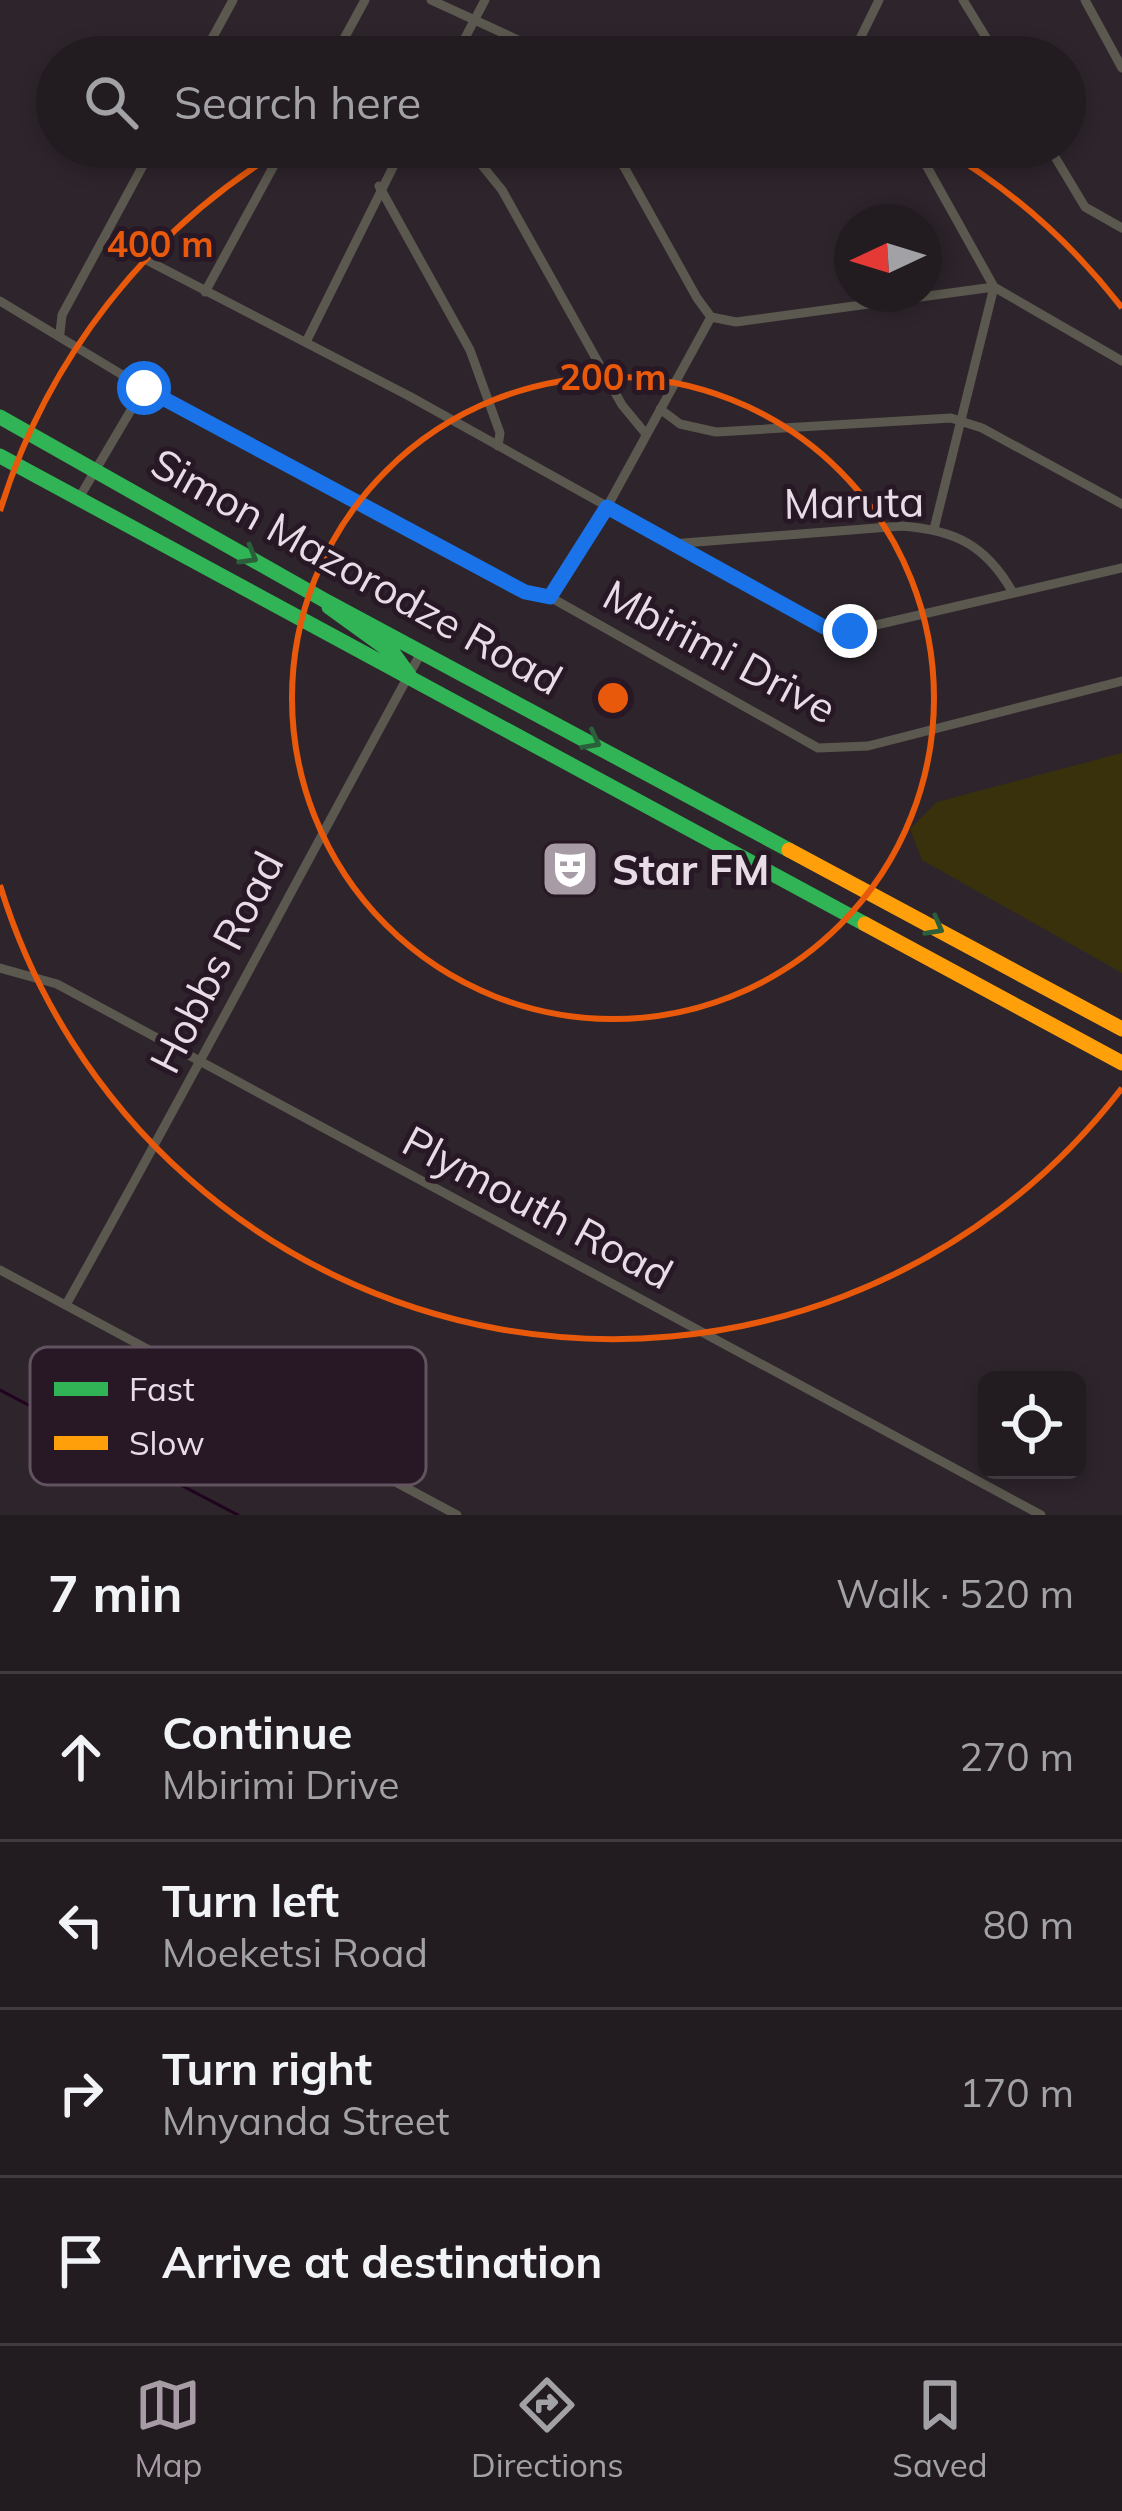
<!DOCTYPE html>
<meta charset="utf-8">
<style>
body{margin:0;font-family:Mulish,sans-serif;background:#2e292e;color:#f1f3f6}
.controls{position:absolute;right:36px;bottom:36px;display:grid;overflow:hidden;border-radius:18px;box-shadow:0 6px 18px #0003}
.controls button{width:108px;height:108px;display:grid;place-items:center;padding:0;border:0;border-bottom:3px solid #3f3a3f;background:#221c21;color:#f1f3f6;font:60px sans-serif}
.compass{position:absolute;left:834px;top:204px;width:108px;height:108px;border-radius:50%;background:#221c21;box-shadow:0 6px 18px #0003;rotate:266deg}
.stop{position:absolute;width:36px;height:36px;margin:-27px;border:9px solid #1a73e8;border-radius:50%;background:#fff}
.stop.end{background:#1a73e8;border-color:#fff;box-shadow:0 3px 12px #0008}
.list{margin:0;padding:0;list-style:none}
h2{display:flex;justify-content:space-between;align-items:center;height:156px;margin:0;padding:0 48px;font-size:51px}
h2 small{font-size:39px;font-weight:400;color:#a2a1a5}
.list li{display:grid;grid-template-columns:78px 1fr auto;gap:36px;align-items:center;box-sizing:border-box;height:168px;padding:0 48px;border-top:3px solid #3f3a3f}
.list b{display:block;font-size:45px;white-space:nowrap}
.list p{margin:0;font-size:39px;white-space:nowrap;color:#a2a1a5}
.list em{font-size:39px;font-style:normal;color:#a2a1a5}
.icon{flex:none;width:66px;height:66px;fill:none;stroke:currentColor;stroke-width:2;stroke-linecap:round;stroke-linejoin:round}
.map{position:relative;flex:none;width:1122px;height:1515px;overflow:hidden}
.search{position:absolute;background:#221c21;box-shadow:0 6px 18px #0003;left:36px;right:36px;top:36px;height:132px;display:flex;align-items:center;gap:30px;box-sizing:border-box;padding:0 42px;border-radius:66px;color:#a2a1a5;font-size:45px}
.sheet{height:828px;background:#221c21}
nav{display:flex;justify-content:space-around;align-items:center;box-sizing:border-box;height:168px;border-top:3px solid #3f3a3f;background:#221c21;font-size:33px;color:#a2a1a5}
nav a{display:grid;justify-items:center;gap:6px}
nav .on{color:#a79ca5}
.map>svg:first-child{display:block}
.green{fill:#39310c}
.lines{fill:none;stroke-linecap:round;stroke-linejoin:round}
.stream{stroke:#20031d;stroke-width:3}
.street{stroke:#5b584f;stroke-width:9}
.fast{stroke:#30b455;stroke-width:15}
.slow{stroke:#ff9f0a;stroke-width:15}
.oneway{stroke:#2c5e3b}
.route{stroke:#1a73e8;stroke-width:15}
.ring{fill:none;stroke:#e8590c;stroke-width:6}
.labels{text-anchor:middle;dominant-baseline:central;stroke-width:10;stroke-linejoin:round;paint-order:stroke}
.street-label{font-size:42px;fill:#e8dce6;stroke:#281826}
.poi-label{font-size:42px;font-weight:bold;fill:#e8dce6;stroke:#281826;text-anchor:start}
.key{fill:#281826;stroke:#625360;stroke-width:3}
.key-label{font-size:33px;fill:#e8dce6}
.centre{fill:#e8590c;stroke:#281826;stroke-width:6}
.ring-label{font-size:36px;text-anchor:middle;font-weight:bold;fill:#e8590c;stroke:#281826;stroke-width:10;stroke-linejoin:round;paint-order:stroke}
</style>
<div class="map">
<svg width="1122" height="1515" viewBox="0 0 1122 1515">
<rect width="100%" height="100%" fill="#2e252c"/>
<!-- green -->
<path class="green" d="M1122,753V973L922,860L910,829L937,802Z"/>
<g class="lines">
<!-- stream -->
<path class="stream" d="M0,1390L238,1515"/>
<!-- street -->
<path class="street" d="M431,0L555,57
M963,0L998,57
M1085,0L1122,68
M202,57L233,0
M334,57L365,0
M455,57L485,0
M613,57L757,46L821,57
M851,57L879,0
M467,147L502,190L622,405L646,434
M613,147L697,298L711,317L736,322L994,287L916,147
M1049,147L1085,207L1122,228
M379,186L470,350L500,433L498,446
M104,238L409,396L824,627L850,631L1122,568
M205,292L284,147
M0,301L144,388L525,592L550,597L818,748L868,746L1122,681
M60,333L62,315L153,147
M306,342L403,147
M660,409L680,424L716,432L951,418L982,428L1122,504
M79,498L144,388
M934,529L994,287L1122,361
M671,544L902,526C956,530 986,546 1012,591
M550,597L607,507L711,317
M0,968L57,984L1041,1515
M0,1270L457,1515
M67,1303C188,1087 303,868 422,651"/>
<!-- fast -->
<path class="fast" d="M0,417L324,600L789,850
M0,456L865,924
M329,607L394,654L409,675"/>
<!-- slow -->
<path class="slow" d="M789,850L1122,1029
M865,924L1122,1063"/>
</g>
<!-- one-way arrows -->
<defs><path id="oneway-chevron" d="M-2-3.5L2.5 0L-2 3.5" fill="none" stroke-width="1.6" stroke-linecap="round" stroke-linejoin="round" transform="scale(3)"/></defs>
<g class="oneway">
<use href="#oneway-chevron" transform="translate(249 556) rotate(30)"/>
<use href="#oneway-chevron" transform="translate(592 741) rotate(28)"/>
<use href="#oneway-chevron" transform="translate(935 927) rotate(29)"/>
</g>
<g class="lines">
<!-- route -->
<path class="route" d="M144,388L525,592L550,597L607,507L824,627L850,631"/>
</g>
<!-- distance rings -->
<g class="ring">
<circle cx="613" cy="698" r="321"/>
<path d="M1122 1088A641 641 0 0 1 0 885M0 511A641 641 0 0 1 283 149M943 149A641 641 0 0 1 1122 308"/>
</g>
<!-- icons -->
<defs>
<symbol id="theatre-square" viewBox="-11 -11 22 22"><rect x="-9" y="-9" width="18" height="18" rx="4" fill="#a79ca5" stroke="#281826"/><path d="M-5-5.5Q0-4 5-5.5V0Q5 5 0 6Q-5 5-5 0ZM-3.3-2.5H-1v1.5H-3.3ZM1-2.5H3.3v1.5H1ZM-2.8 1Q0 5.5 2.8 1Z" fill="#fff"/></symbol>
</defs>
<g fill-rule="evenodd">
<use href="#theatre-square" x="537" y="836" width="66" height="66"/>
</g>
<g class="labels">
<!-- street labels -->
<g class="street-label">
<text transform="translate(854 502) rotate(-1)">Maruta</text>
<text transform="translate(357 571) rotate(29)">Simon Mazorodze Road</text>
<text transform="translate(720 651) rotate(28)">Mbirimi Drive</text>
<text transform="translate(216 962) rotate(-63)">Hobbs Road</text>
<text transform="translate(538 1207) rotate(28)">Plymouth Road</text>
</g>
<!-- poi labels -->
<g class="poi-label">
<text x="612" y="869">Star FM</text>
</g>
</g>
<!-- legend -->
<rect x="30" y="1347" width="396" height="138" rx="18" class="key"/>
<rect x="54" y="1382" width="54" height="14" fill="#30b455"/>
<rect x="54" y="1436" width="54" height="14" fill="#ff9f0a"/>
<g class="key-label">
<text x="129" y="1401">Fast</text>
<text x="129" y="1455">Slow</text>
</g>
<circle cx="613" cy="698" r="18" class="centre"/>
<g class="ring-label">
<text x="160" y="257">400 m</text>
<text x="613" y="390">200 m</text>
</g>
</svg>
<div class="controls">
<button><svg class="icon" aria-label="locate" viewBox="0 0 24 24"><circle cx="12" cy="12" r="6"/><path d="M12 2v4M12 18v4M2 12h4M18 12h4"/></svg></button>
</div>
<svg class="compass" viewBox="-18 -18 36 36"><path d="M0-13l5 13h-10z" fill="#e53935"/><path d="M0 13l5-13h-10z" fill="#a2a1a5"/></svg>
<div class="stop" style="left:144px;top:388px"></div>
<div class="stop end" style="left:850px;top:631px"></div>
<div class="search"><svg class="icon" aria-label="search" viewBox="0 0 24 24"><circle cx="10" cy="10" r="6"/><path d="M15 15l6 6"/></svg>Search here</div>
</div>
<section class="sheet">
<h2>7 min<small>Walk · 520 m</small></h2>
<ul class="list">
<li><svg class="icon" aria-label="ahead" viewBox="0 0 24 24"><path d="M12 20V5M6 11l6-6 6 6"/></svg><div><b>Continue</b><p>Mbirimi Drive</p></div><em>270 m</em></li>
<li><svg class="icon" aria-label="left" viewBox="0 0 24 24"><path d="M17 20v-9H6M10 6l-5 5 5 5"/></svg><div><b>Turn left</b><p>Moeketsi Road</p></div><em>80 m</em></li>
<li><svg class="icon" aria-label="right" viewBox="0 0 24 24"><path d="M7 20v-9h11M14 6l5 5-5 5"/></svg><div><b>Turn right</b><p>Mnyanda Street</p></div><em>170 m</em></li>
<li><svg class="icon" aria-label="arrive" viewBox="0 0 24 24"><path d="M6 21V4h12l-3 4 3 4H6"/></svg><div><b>Arrive at destination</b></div></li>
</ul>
</section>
<nav>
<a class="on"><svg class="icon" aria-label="map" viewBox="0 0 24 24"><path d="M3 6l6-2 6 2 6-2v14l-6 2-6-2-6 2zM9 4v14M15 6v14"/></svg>Map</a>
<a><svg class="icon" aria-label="directions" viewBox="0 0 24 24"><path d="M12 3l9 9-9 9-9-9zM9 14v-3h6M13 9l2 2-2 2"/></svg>Directions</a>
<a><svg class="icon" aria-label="saved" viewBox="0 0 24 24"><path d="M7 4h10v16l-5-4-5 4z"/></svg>Saved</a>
</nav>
